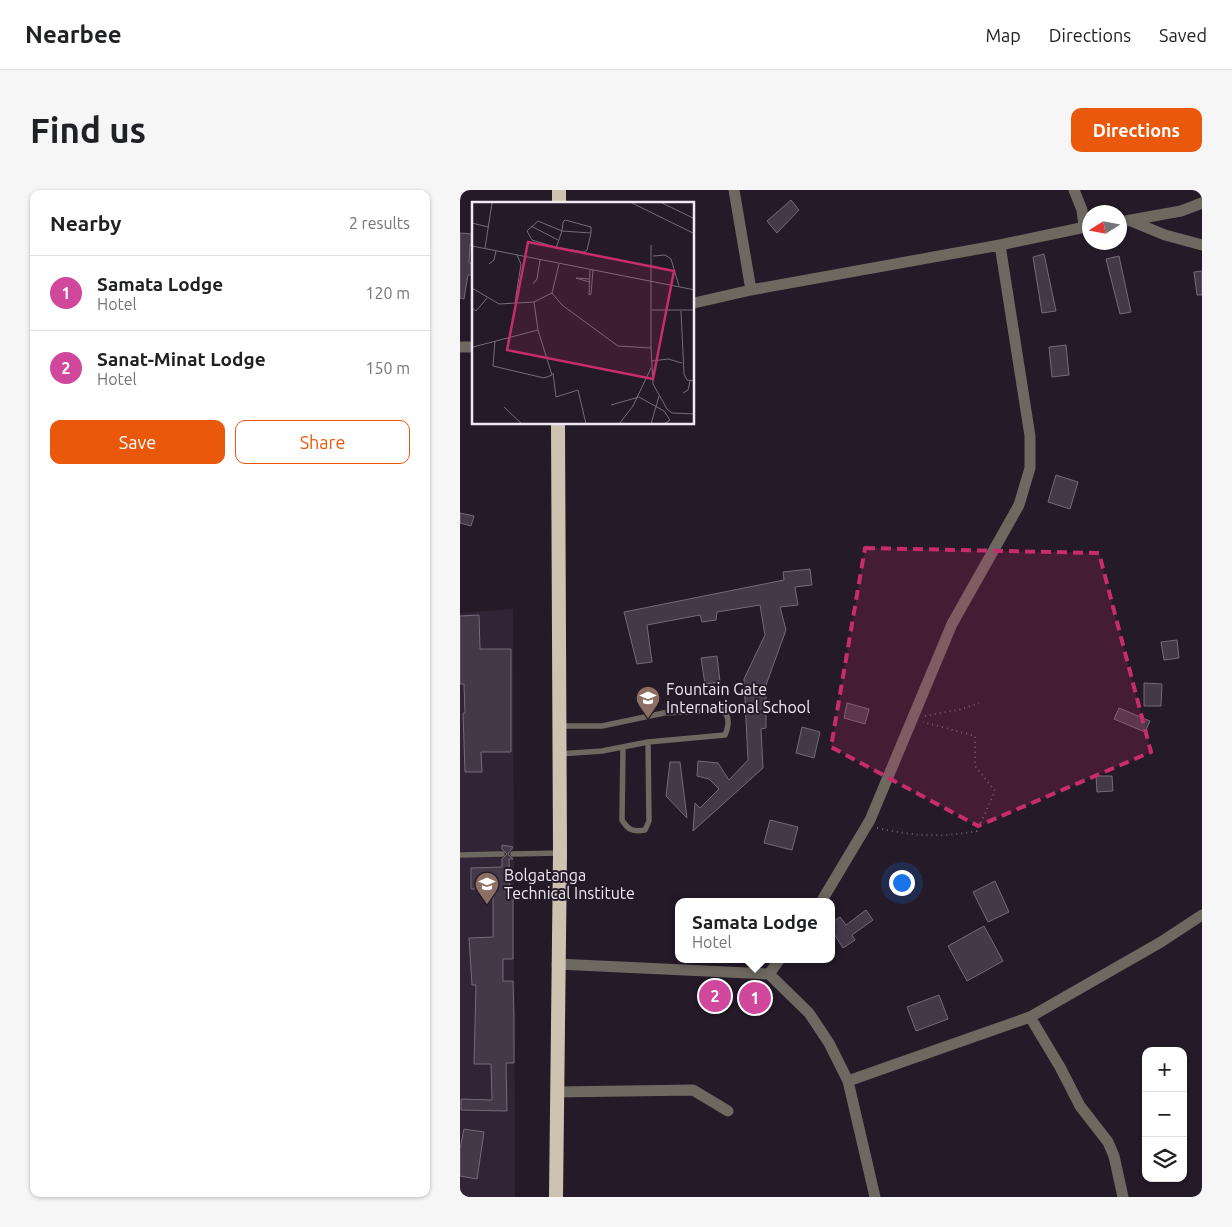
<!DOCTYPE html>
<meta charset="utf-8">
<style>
body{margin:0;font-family:Ubuntu,sans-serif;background:#f6f6f6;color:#202124}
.controls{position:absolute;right:15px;bottom:15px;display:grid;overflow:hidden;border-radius:10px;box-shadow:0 1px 4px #0004}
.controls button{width:45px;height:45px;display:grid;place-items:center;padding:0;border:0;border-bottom:1px solid #e0e0e0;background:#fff;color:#202124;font:25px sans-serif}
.compass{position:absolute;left:622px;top:15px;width:45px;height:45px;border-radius:50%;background:#fff;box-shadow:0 1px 4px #0004;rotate:259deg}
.you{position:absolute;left:441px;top:692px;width:18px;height:18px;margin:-12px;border:4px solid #fff;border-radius:50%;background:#1a73e8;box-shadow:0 0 0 8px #1a73e833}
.badge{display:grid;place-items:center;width:32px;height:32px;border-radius:50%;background:#ea580c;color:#fff;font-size:16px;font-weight:700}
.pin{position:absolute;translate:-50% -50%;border:2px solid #fff;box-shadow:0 1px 5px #0006}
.popup{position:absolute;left:215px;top:708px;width:160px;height:65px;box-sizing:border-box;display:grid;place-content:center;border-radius:10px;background:#fff;filter:drop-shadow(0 1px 4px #0005);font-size:16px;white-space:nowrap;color:#757577}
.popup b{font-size:19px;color:#202124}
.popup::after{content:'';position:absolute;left:50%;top:100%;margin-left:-10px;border:10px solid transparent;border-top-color:#fff}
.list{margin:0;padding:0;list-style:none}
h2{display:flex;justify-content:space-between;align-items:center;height:65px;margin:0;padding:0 20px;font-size:21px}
h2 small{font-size:16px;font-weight:400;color:#757577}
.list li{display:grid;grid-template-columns:32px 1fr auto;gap:15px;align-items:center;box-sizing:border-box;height:75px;padding:0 20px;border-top:1px solid #e0e0e0}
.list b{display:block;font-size:19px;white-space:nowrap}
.list p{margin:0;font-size:16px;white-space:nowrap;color:#757577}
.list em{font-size:16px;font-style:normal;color:#757577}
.actions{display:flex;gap:10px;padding:15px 20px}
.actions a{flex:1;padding:11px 0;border:1px solid #ea580c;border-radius:10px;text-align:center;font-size:18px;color:#ea580c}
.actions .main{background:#ea580c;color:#fff}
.icon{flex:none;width:28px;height:28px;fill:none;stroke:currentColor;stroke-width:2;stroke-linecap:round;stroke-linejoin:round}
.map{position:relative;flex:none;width:742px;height:1007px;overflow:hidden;border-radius:10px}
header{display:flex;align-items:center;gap:30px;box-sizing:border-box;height:70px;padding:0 25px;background:#fff;border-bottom:1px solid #e0e0e0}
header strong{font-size:24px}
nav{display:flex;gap:28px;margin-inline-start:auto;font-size:18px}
.intro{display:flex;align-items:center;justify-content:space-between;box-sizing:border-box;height:120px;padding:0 30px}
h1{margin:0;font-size:35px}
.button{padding:12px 22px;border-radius:10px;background:#ea580c;color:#fff;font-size:18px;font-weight:700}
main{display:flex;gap:30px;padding:0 30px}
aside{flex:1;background:#fff;border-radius:10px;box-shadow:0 1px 4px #0004}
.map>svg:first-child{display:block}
.built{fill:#312437}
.building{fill:#443949;stroke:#75697b}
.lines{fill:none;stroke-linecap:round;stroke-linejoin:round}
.path{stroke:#6b626f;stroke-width:2;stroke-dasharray:1 4;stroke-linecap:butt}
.service{stroke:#6d6860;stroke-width:5.5}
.minor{stroke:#6d6860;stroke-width:11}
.trunk{stroke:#cec3b0;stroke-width:14}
.marked{fill:#c72d6a;fill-opacity:0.2;stroke:#c72d6a;stroke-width:4;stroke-dasharray:10 6;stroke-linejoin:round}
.labels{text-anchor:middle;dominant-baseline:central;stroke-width:4;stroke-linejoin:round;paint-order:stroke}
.poi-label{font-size:16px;fill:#f0e9f3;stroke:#241a28;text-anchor:start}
.inset-road{fill:none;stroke:#766d79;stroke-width:1}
.view{fill:#c72d6a;fill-opacity:0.15;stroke:#c72d6a;stroke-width:2.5}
.inset-edge{fill:none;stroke:#f0e9f3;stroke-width:2.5}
</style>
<header>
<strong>Nearbee</strong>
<nav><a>Map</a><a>Directions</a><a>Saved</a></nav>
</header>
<div class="intro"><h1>Find us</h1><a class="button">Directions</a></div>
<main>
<aside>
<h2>Nearby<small>2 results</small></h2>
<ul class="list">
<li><span class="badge" style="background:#d1479c">1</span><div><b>Samata Lodge</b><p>Hotel</p></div><em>120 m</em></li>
<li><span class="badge" style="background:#d1479c">2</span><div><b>Sanat-Minat Lodge</b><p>Hotel</p></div><em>150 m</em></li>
</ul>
<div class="actions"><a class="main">Save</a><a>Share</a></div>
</aside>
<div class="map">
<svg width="742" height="1007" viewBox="0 0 742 1007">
<rect width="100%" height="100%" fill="#241a28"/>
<!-- built -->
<path class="built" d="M53,419L55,1007H0V423Z"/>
<!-- building -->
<path class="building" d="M331,10L339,20L317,43L307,31Z
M0,43L14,44V54H10L9,73H14V85H8L4,109L0,108Z
M584,64L596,121L582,123L573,67Z
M659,66L671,122L660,124L646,69Z
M742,81V105H737L734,82Z
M606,155L609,185L592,187L589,157Z
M596,285L618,292L610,319L588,312Z
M0,323L14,326L11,336L0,333Z
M350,379L352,395L335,397L338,415L320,417L326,440L306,495V538L301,539L303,578L233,641L235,613L240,618L259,599L249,589L237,586L238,571L258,573L269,590L288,570L284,489L305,445L300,415L257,422L256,430L242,432L240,425L187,435L192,472L177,474L164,422L324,390L323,382Z
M19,425L20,459H51V562H21L22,582H5L3,523H5L4,494H0V426Z
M717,450L719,468L704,470L701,452Z
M257,466L260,492L245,494L241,468Z
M684,493L702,494L701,516H684Z
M387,513L409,519L405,534L384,528Z
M659,518L690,531L685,542L654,529Z
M342,537L360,542L354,568L336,563Z
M210,572H220L227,628L206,606Z
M636,586H652L653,601L637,602Z
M310,630L338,637L332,660L304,653Z
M42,655L53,657L48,664L53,669H49L50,706H53V769H43V791H53L54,826V873H46L47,921L1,920V909L32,910L31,874H14L16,795H12L9,748L33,747V699H11V678L42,677V669L47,664L42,659Z
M535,691L549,722L528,732L513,702Z
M406,720L413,730L392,745L395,750L383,758L371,739V733L380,727L386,735Z
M524,736L543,771L507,791L488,756Z
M479,805L488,829L456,841L447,817Z
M4,939L24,942L17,989L0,986V959Z"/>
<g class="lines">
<!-- path -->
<path class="path" d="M465,526L502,519L519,513
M417,638C456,646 478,648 517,641L535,601L515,576V546L463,532"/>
<!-- service -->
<path class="service" d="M163,557L162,630C168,640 173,642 185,640L189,631L188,552
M99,564L142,561L188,552L265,545C269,535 270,528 263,520L204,523L142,536H100
M53,664L100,663
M0,665L42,664"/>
<!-- minor -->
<path class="minor" d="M274,0L291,100
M614,0L622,20L624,36
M671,31L705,45L742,55
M660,32L721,21L742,13
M540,55L630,36
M234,113L291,100L540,55L570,246V278L559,315L492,434L410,630L361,712
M0,157H14
M97,774L309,784L320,769
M309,784L349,823L369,853L388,891L415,1007
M570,827L600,877L620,916L648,952L654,966L663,1007
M388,891L570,827L701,752L742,725
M97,902L233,900L268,921"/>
<!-- trunk -->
<path class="trunk" d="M99,14V0
M96,1007L100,663L98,234"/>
</g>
<!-- marked area -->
<path class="marked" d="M405,358L639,363L691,562L518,636L371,557Z"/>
<!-- icons -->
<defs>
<symbol id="school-pin" viewBox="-11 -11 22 30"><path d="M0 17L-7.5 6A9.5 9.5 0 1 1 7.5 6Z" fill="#8d6e63" stroke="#241a28"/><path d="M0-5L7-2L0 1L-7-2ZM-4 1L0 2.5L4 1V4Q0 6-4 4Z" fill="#fff"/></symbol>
</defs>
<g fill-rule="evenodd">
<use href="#school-pin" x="174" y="494" width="28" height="38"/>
<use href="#school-pin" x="13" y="680" width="28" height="38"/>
</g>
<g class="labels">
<!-- poi labels -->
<g class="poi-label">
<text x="206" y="499">Fountain Gate<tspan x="206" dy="18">International School</tspan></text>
<text x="44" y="685">Bolgatanga<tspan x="44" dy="18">Technical Institute</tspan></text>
</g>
</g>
<!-- overview -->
<g transform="translate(12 12)">
<rect width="222" height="222" fill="#241a28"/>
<path class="inset-road" d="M160,1L223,32M190,1L223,17M0,21L16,25M59,24L86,38M0,44L223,88M13,46L20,1M84,46L90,29L91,20L93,18L119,25V31L115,48L112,50L83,45L60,38L55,29L66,19L90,29L119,31M181,54L193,53L199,57L207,84M17,62L22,58L24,49M87,62L80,91L90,103L146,144L179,146V43M118,67L117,93L119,92L121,68M117,80L104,76L117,77M61,82L65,77L68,58M0,86L27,102L62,100L80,91M43,101L49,62L45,53M0,106L4,109L15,96M180,108H223M209,109L212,172L215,178L223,179M23,139L21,164L72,176L80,173L66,128L62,100M1,145L66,128M179,146L181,182L195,207L200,211L223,212M180,159L196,157L210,161M81,171L84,195L106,188L114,222M211,191L216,188L218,179M139,203L167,195L192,209L198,218L192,222M32,205L50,222M147,222L161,204L179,166M179,222L187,194"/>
<path class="view" d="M56,40L202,69L181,177L35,148Z"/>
<rect width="222" height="222" class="inset-edge"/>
</g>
</svg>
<div class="controls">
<button>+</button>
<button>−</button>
<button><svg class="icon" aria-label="layers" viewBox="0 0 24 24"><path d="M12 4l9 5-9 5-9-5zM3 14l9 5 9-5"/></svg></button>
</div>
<svg class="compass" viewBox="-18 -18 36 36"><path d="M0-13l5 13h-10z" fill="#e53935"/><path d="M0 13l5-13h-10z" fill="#757577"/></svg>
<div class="you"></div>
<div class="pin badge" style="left:295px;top:808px;background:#d1479c">1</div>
<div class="popup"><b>Samata Lodge</b>Hotel</div>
<div class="pin badge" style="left:255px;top:806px;background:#d1479c">2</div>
</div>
</main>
